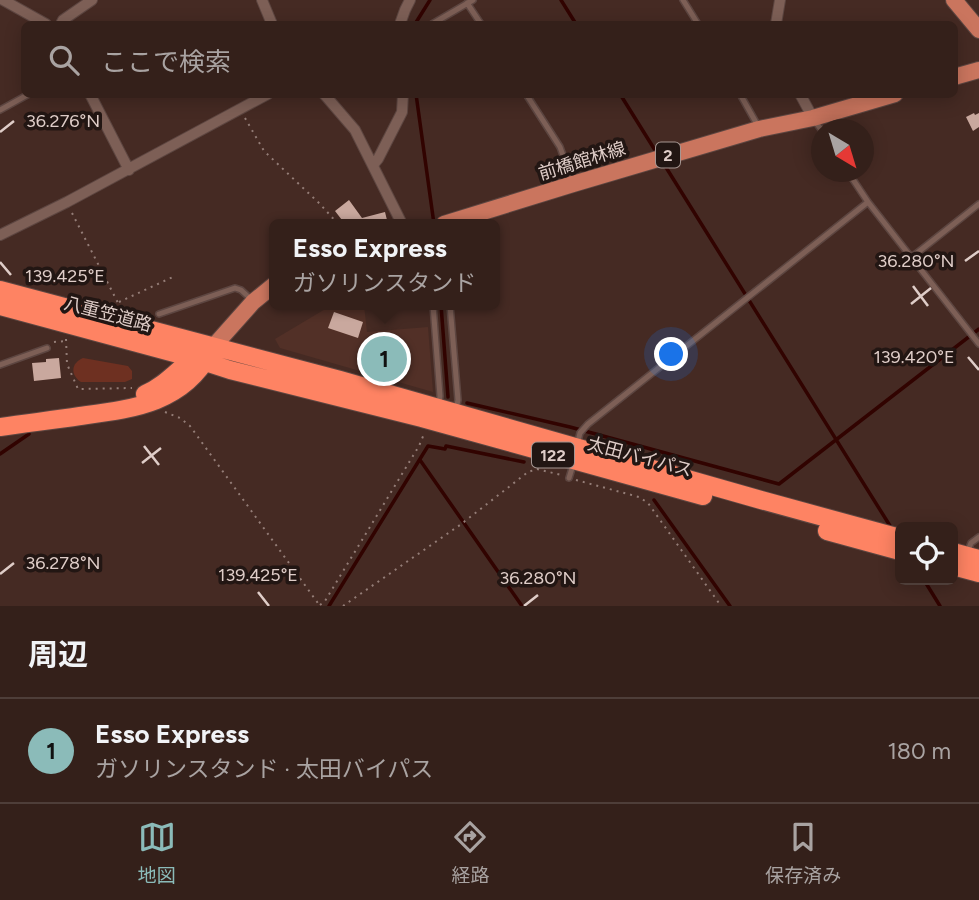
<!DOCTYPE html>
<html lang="ja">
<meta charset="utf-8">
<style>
body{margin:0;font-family:Figtree,"Noto Sans JP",sans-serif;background:#3c2823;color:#f1f3f6}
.controls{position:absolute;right:21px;bottom:21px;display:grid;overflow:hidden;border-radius:10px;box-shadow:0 4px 18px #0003}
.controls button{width:63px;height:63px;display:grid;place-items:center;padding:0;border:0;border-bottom:2px solid #4e3e39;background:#34201a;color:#f1f3f6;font:35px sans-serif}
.compass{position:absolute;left:811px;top:119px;width:63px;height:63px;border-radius:50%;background:#34201a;box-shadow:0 4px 18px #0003;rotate:142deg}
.you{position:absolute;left:672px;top:355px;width:24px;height:24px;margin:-18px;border:5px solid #fff;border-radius:50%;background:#1a73e8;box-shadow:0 0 0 10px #1a73e833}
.badge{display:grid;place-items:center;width:46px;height:46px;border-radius:50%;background:#8bbbb9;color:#111;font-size:23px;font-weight:700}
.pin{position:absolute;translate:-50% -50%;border:4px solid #fff;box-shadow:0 2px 7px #0006}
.popup{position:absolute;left:269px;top:219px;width:231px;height:91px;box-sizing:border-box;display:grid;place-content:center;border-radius:10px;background:#34201a;filter:drop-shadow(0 2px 5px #0005);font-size:23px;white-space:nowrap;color:#a9a3a2}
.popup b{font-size:26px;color:#f1f3f6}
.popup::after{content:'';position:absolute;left:50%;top:100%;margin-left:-14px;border:14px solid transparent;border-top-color:#34201a}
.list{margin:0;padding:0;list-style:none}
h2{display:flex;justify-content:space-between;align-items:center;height:91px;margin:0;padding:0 28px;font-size:30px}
h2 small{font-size:23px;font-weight:400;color:#a9a3a2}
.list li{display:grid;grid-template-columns:46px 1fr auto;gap:21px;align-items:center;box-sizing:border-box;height:105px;padding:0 28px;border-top:2px solid #4e3e39}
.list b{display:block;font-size:26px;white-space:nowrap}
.list p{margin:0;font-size:23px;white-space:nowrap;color:#a9a3a2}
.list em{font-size:23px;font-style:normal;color:#a9a3a2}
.icon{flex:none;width:38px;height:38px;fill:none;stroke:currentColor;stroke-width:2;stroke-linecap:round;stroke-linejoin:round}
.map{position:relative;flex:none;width:979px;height:606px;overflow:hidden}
.search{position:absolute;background:#34201a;box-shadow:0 4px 18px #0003;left:21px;right:21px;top:21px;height:77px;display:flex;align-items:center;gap:18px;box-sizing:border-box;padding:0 24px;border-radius:10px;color:#a9a3a2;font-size:26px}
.sheet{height:196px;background:#34201a}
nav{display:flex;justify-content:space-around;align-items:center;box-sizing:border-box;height:98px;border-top:2px solid #4e3e39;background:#34201a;font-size:19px;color:#a9a3a2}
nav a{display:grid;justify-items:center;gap:4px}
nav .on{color:#8bbbb9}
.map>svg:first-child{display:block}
.built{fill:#523027}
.green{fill:#6e3021}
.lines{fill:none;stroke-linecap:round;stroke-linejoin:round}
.stream{stroke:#310300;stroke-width:3.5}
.building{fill:#c9a89e}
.lane-casing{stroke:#5d4641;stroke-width:8}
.street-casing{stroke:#5d4641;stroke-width:12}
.primary-casing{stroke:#5d4641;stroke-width:18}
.highway-casing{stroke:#5d4641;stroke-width:20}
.path{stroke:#947d77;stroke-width:2;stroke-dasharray:2 5;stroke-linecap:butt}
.lane{stroke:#7d5f56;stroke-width:5}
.street{stroke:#7d5f56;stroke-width:10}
.primary{stroke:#ca755e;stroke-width:16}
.highway{stroke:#fe8363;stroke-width:18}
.ticks{fill:none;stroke:#dfcdc8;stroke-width:2.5}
.labels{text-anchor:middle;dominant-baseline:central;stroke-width:7;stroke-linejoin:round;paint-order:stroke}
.shield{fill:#221613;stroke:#a69692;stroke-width:2}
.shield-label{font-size:16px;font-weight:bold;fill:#dfcdc8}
.street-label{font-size:18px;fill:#dfcdc8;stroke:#221613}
.ticks-label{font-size:18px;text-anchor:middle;fill:#dfcdc8;stroke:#221613;stroke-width:7;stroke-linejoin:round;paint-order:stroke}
</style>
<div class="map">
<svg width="979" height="606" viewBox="0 0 979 606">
<rect width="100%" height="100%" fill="#452a23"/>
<!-- built -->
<path class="built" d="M332,305H364L367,332L428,327L433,392L280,348L275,339Z"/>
<!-- green -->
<path class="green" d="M83,358L128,366L132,371V379L125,382H81C70,375 71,363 83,358Z"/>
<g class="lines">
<!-- stream -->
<path class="stream" d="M561,0L576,24
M415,24L430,0
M416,94L434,224
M620,94L658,155
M662,161L892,529
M441,305L448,397
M467,403L570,427L779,484L979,329
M0,454L29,434
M420,460L522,606
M654,500L730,606
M924,580L940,606
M329,606L428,446L445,449L446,446L524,462"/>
</g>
<!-- building -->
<path class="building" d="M974,113L975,115L979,113V127L973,131L966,117Z
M349,200L362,218L385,212L388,224H345L335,211Z
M334,312L363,322L358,338L328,328Z
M362,348L403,362L399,373L358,360Z
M59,358L61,378L34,381L32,363L46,362V359Z"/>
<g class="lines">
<defs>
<path id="lane" d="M683,0L698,24
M467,3L481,24
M432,24L473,0
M526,94L560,147L572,181
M740,94L758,126
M0,110L29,94
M815,121L822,131
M848,172L868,202L979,344
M912,257L979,204
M433,305L440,396L439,404
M450,305L458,400L456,409
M159,314L235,288L241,290L252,300
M0,365L47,348
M577,445L580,433L588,424L868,202
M569,478L574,462
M967,553L971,543L979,537"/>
<path id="street" d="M3,0L46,24
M262,0L272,24
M61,24L63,20L92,0
M400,24L405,10L410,0
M776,24L780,0
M90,94L129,170
M324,94L355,130L402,224
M800,94L813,118
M373,165L378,159L402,112L403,94
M0,235L67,202L268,94"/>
<path id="primary" d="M954,0L979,30
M954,77L979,70
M444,224L573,184L759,129L813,118L895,94
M213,347L253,302L274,285"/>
<path id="highway" d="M0,290L340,380L761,500L900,538
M0,306L193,358L230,370L422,418L703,496
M145,394C167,385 181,365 201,353
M0,427C27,423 54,420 80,416C132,409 182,404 210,353
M827,531L900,551
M953,552L979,559
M953,566L979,573"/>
</defs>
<!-- lane casing -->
<use href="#lane" class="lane-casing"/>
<!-- street casing -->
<use href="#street" class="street-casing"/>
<!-- primary casing -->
<use href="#primary" class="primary-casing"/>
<!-- highway casing -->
<use href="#highway" class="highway-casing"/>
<!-- path -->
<path class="path" d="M245,118L264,151L320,204L338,224
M72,213L118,303V308
M119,302L175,276
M66,339L67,364L78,389L132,388
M54,342L66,341
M165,412L180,418L190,426L320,606
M576,480L639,497L648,503L721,606
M320,605L325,601L419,446L424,434
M343,606L460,525L528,472L537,469L561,475"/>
<!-- lane -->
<use href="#lane" class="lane"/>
<!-- street -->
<use href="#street" class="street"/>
<!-- primary -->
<use href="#primary" class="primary"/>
<!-- highway -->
<use href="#highway" class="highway"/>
</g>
<!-- ticks -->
<path class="ticks" d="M0,132L14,121M965,261L979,251M0,262L11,275M913,286L928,306M911,304L931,288M968,357L979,370M144,446L159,465M142,463L161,448M0,574L14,563M258,592L269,606M524,606L538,595"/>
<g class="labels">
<!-- shield labels -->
<g class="shield">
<rect x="656" y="142.5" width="24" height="25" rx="5"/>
<rect x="532" y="442.5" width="42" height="25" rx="5"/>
</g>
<g class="shield-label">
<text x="668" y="155">2</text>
<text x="553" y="455">122</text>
</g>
<!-- street labels -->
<g class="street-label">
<text transform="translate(582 161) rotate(-17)">前橋館林線</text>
<text transform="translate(108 314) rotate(15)">八重笠道路</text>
<text transform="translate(640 457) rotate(15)">太田バイパス</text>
</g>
</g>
<g class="ticks-label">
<text x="63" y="127">36.276°N</text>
<text x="916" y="267">36.280°N</text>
<text x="65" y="282">139.425°E</text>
<text x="914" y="363">139.420°E</text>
<text x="63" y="569">36.278°N</text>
<text x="258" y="581">139.425°E</text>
<text x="538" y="584">36.280°N</text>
</g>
</svg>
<div class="controls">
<button><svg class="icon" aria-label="locate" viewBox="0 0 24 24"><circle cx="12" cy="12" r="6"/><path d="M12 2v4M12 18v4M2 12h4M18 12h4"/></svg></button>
</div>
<svg class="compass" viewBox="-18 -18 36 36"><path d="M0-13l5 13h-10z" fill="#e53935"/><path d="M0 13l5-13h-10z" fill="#a9a3a2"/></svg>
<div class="you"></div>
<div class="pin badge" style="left:384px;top:359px">1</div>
<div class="popup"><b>Esso Express</b>ガソリンスタンド</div>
<div class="search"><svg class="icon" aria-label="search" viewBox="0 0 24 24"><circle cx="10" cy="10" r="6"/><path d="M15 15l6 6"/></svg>ここで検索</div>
</div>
<section class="sheet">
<h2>周辺<small></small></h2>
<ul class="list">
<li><span class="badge">1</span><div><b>Esso Express</b><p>ガソリンスタンド · 太田バイパス</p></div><em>180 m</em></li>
</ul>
</section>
<nav>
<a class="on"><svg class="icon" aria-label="map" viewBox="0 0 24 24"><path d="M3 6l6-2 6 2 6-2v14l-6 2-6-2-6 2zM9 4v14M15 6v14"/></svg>地図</a>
<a><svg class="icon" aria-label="directions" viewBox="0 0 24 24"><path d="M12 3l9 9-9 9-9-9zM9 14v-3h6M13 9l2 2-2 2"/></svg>経路</a>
<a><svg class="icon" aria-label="saved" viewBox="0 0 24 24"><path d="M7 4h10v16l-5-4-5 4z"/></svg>保存済み</a>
</nav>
